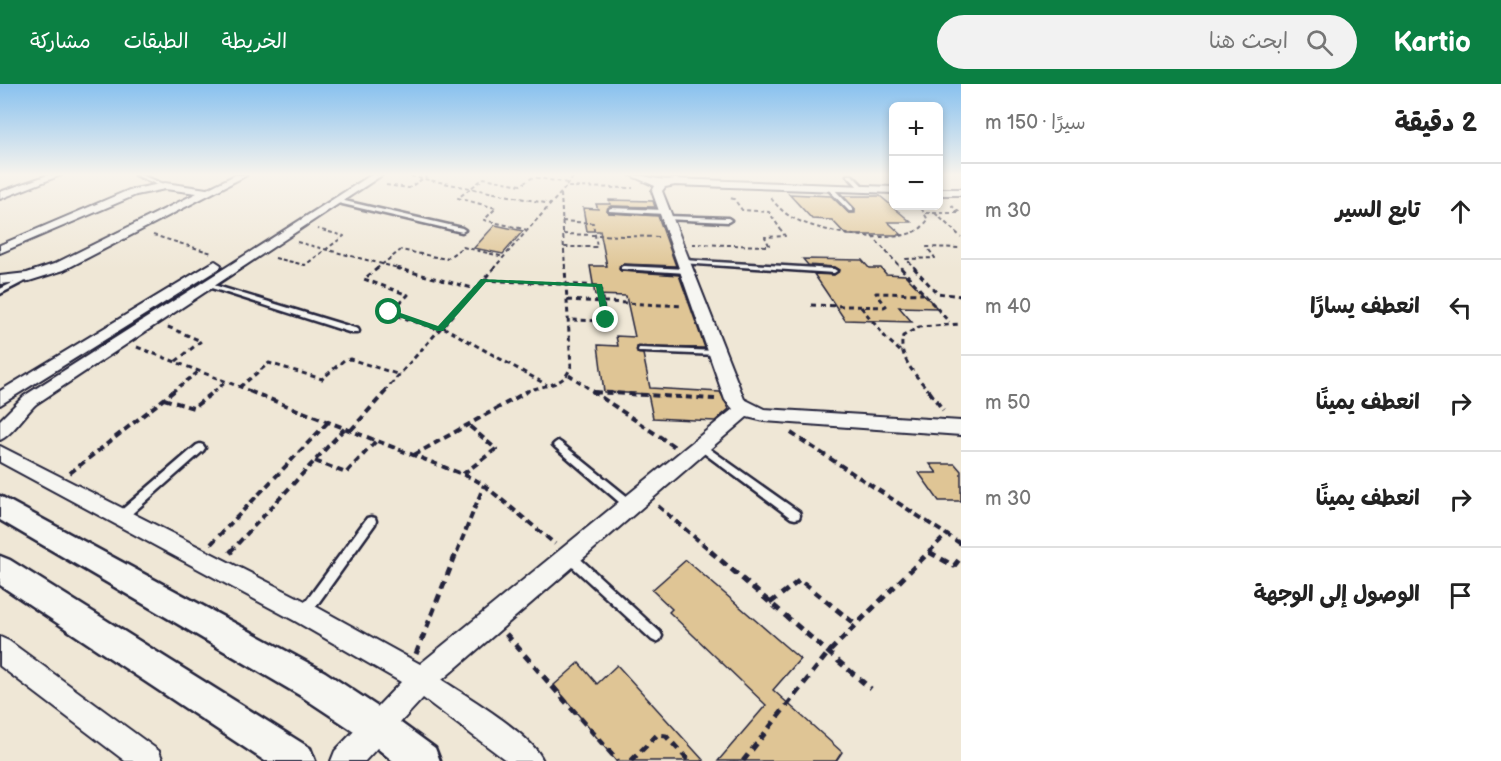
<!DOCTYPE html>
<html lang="ar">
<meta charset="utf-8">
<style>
body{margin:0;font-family:"Balsamiq Sans","Playpen Sans Arabic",sans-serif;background:#f2f2f2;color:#222;direction:rtl}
.controls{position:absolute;right:18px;top:18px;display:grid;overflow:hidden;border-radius:9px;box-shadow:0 3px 9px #0003}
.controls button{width:54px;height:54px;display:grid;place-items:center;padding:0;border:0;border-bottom:2px solid #e0e0e0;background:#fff;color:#222;font:30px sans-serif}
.stop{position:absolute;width:18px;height:18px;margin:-14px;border:4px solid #0b8043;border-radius:50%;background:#fff}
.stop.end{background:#0b8043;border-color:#fff;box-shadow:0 2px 6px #0008}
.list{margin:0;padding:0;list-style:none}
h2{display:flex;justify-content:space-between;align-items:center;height:78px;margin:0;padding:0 24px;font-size:26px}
h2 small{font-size:20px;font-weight:400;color:#767676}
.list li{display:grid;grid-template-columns:39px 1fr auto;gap:18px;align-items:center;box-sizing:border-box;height:96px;padding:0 24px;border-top:2px solid #e0e0e0}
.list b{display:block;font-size:22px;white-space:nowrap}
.list em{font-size:20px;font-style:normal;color:#767676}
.icon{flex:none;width:33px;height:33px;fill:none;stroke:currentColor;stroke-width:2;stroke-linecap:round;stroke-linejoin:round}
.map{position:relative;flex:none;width:961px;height:677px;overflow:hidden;direction:ltr}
header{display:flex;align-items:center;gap:36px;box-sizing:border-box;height:84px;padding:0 30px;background:#0b8043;color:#fff}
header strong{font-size:28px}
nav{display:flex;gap:33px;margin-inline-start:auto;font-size:21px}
.search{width:420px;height:54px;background:#f2f2f2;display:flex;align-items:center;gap:15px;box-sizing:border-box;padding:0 21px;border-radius:33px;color:#767676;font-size:22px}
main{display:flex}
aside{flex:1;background:#fff}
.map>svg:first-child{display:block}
.building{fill:#dfc595;stroke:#22223b;stroke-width:1.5}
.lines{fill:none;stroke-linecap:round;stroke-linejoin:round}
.service-casing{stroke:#22223b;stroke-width:5}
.minor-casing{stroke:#22223b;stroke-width:4}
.tertiary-casing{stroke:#22223b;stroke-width:5}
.path-far3{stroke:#22223b;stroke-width:2;stroke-dasharray:4 3;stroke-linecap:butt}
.path-far2{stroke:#22223b;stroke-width:3;stroke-dasharray:5 4;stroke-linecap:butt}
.path-far1{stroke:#22223b;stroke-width:4;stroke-dasharray:7 4.5;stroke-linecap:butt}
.path{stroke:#22223b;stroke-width:5;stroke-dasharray:8 6;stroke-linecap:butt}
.service{fill:#f6f6f2;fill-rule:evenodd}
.minor{fill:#f6f6f2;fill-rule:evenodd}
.tertiary{fill:#f6f6f2;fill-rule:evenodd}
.route{fill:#0b8043}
</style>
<header>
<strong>Kartio</strong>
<div class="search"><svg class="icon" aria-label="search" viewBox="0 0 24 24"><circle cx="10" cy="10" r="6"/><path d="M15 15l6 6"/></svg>ابحث هنا</div>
<nav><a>الخريطة</a><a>الطبقات</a><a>مشاركة</a></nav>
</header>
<main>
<aside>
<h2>2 دقيقة<small>سيرًا · 150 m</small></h2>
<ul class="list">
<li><svg class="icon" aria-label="ahead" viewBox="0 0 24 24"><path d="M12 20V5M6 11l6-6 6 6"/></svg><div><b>تابع السير</b></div><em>30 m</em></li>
<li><svg class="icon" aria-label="left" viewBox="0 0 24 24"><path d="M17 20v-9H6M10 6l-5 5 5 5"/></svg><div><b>انعطف يسارًا</b></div><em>40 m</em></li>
<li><svg class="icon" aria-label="right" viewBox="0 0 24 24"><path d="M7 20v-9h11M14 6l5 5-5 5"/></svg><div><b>انعطف يمينًا</b></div><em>50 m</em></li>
<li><svg class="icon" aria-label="right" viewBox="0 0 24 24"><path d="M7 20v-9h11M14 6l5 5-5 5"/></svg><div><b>انعطف يمينًا</b></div><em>30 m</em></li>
<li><svg class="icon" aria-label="arrive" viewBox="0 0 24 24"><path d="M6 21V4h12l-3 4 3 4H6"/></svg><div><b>الوصول إلى الوجهة</b></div></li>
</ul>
</aside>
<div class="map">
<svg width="961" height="677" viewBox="0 0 961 677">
<rect width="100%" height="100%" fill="#efe7d6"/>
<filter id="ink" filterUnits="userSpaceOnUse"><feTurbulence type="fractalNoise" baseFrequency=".0167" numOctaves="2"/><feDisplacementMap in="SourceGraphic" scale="12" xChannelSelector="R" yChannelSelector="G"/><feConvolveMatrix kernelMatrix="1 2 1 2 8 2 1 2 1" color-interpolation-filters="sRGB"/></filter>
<g filter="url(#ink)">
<!-- building -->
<path class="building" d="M789,110L831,112L849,129H855V125L843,112H880L911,138H888L902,151H846L832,136L812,135Z
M609,116L653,117L655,123L611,122L607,127L609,129L658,132L676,182L623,180L619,185L621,187L679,191L705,264L637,263V269L643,270L650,304L720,308L729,325L715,337L653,334L648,310L604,308L598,261L618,262L616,252L635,253L626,212L595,211L590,182H607L600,147H587L583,124L598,125L596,120H610Z
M495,141L523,147L503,170L474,164Z
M803,175L862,176L869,184H881L886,190L905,191L937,224L899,223L912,238L845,236L814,190L834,191L839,186L834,183L808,181Z
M930,380H955L961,387V417H939L919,389H937Z
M686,476L800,575L773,606L842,668L836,677H718L766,621L669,528L672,525L652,506Z
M579,579L597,600L617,581L704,677H616L554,601Z"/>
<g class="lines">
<defs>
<path id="service" d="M135,91H141L168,102L163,103Z
M847,91H852L865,104V106H861Z
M828,103H832L853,125V127H849L828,105Z
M336,115L462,144L465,146L462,148L334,118V116Z
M611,124L665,126L668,128L665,130L609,127V125Z
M667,132L728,134L731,136L728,138L665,135L664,134Z
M683,176L834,185L837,187L834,189L681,179V177Z
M623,182L687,185L690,187L687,189L621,185V183Z
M29,191L31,192V194L0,210V205Z
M207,199L358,245L359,247L358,249H352L205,202L204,201Z
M639,264L718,267L722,269L718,271L642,268H639L638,266Z
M558,357L561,359L634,418L635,421L634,424L630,425L626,424L555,363L553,361L555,359Z
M700,358L799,428L800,431L799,434L795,435L791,434L697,364L695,362L697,360Z
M200,360L203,361L205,364L203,367L126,435L122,436L118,435L117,432L118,429L197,361Z
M371,433L375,434L376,437L375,440L309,532L305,534L301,532L299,528L301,524L367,434Z
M569,467L573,468L660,548L662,552L660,556L656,558L652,556L565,476L563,472L565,468Z"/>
<path id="minor" d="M48,91H61L0,115V108Z
M235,91H247L64,186L29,197L0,200V192L27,189L54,180L197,109L165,105L136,111L0,169V161L129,106L165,99L207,105Z
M371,91H382L36,320C26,329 11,352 0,356V336L24,312Z
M630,91C646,90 659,98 675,95L894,103V109L675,101L665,103L662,107L744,315L764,325L961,337V351L764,337L747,333L442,596C468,613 533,651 543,677H507L423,614L365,677H331L335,667L401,598L295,537L0,378V362L313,521L420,580L733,325L725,316L652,107L655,102Z
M938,105H961V111H938Z
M215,177L221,181L220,184L0,321V307Z
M0,553L9,557L159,667L163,677H125L0,582Z"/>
<path id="tertiary" d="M0,412L325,588L390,631L435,664L440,677H393L366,655L301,612L0,436Z
M0,472L10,476L310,664L315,677H265L0,501Z"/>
</defs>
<!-- service casing -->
<use href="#service" class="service-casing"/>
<!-- minor casing -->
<use href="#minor" class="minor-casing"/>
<!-- tertiary casing -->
<use href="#tertiary" class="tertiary-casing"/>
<!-- path-far3 -->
<path class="path-far3" d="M404,91L550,120
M386,101L409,104L428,91
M566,102L575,91
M561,110L565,185
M771,114C777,122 783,128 791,133C818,148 891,162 918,146C922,144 925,139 928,136L920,122
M926,129H960L952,122L954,121
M935,129L961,153
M562,137L593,139L597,163H564
M528,146L484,136L496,124L458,114L484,94L521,101L533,93L567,99
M563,150L658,153
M153,151L212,169
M872,152L902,185
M297,158L402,185
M692,160L767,162L769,161L765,153L785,152L769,128L742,126L734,115L730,114
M275,174L305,181L344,152L318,145
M376,185L401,166L446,175L463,163L504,173
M493,185L566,103L633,104
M916,185L906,175L935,174L927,163L961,164"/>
<!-- path-far2 -->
<path class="path-far2" d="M378,184L364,195L408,211L389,229L440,246
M396,184L476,205
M901,184L949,238
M914,184L937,209L961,212
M484,196L600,202L606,237L568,236
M567,216L683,222
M811,221L884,223L886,222L876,209L923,210
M861,223L886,254L902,269
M168,243L201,257L175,278
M443,243L547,301
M137,263L253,308
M569,291L594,308
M240,303L269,279L322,295L344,276L350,275L400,291
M172,308L198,288
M213,308L226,298
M384,308L494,184
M525,308C543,300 564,304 571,282L565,184
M594,308H597
M930,308C917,293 897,273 903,252L919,243L961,240"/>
<!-- path-far1 -->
<path class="path-far1" d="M249,307L472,394L484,401L555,460
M592,307L675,363
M929,307L943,326
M594,308L715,315
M164,315L193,324L215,307
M351,346L386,307
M791,349L961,460
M414,371L528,307
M315,377L346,389L377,356
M70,389L174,307
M463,390L496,365L467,340
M658,422L712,468
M211,460L329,337
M230,468L345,344
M457,468L484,401
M929,468L946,451"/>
<!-- path -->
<path class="path" d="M710,467L871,605
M929,468L954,482L961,473
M230,469L232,467
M770,519L800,496L856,541
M506,550L618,677
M416,570L457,467
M631,677L657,651L666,652L689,677
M743,677L828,569L930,467"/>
<!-- service -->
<use href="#service" class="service"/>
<!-- minor -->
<use href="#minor" class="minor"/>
<!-- tertiary -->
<use href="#tertiary" class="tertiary"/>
</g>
</g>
<!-- sky -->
<linearGradient id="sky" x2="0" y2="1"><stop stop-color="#88c1ef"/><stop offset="0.49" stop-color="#f8f4ed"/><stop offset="1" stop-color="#f8f4ed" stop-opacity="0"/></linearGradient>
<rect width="961" height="185" fill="url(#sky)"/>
<!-- route -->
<path class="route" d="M481,195L602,200L610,236L606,238L602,236L596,203L486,198L443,247H437L385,228L392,226L438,242Z"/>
</svg>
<div class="controls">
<button>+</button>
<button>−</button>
</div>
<div class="stop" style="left:389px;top:228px"></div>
<div class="stop end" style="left:606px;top:236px"></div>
</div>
</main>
